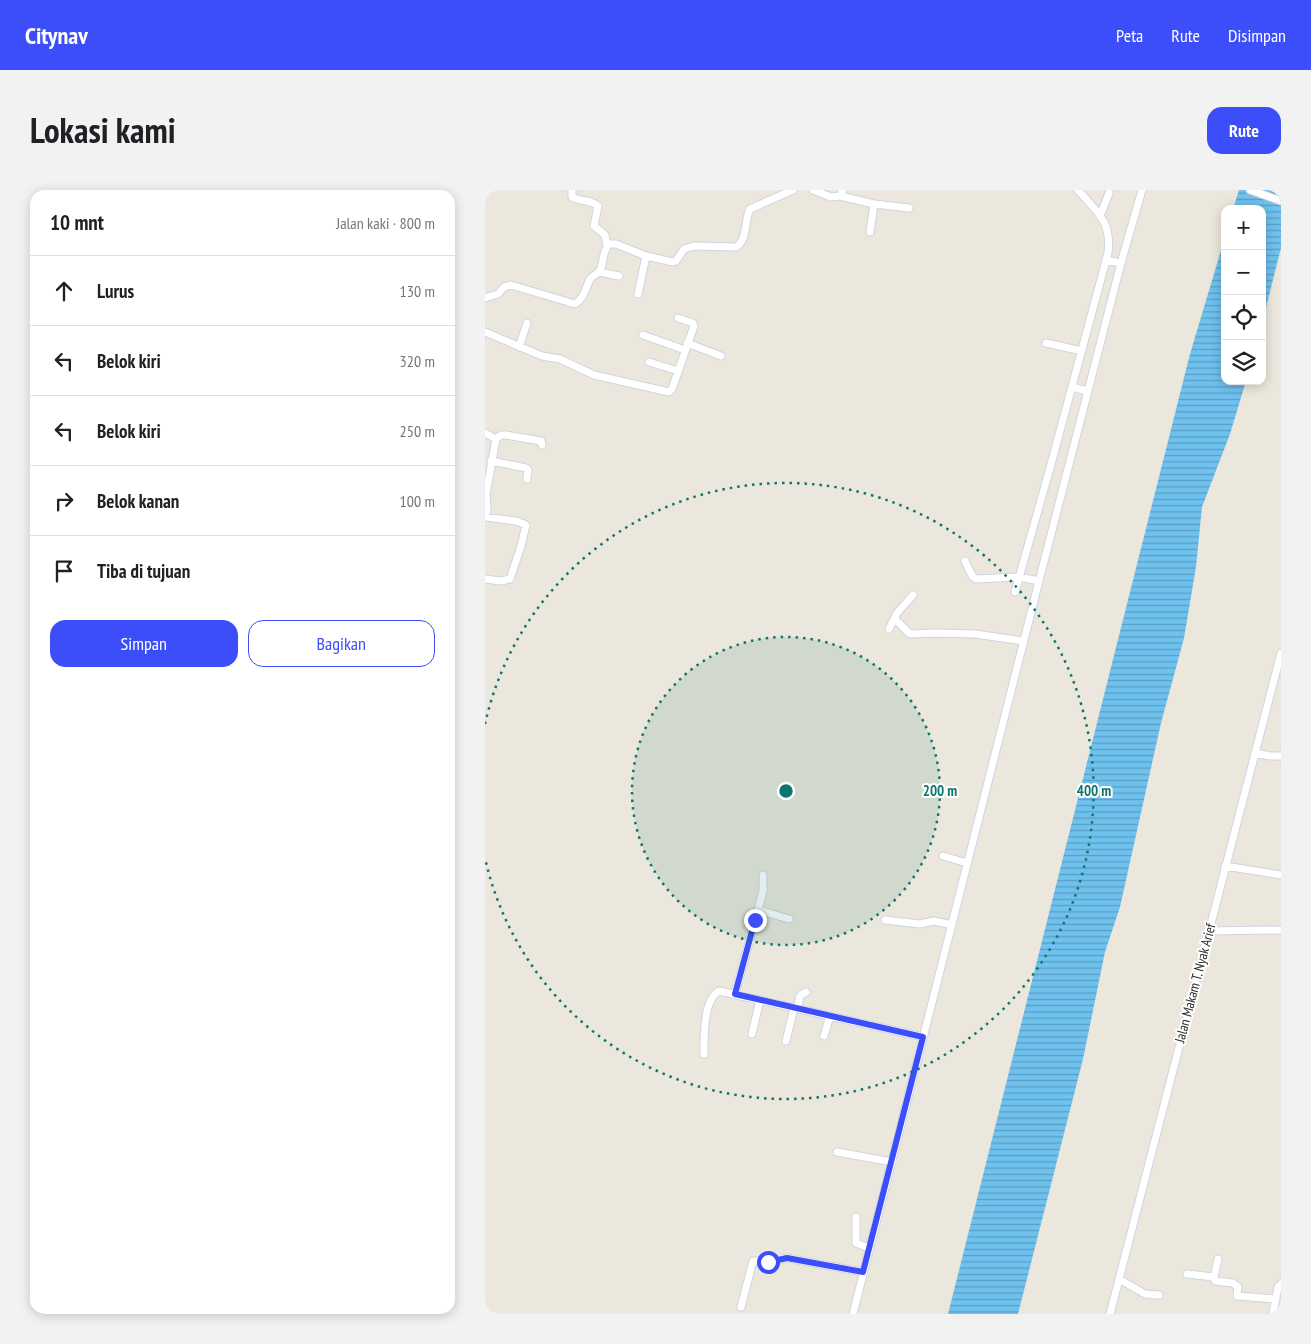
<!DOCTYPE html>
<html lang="id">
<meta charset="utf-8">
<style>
body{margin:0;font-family:"PT Sans Narrow",sans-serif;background:#f2f2f2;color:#202124}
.controls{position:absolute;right:15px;top:15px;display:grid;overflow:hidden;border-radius:10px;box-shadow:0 2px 12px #0003}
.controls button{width:45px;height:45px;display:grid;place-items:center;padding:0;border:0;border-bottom:1px solid #e0e0e0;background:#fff;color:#202124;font:25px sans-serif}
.stop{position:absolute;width:15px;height:15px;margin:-11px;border:4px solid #3c4ef9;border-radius:50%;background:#fff}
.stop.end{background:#3c4ef9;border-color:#fff;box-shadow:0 1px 5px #0008}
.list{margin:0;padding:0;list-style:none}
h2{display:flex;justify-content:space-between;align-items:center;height:65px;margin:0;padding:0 20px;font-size:21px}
h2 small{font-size:16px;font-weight:400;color:#757577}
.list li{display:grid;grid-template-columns:32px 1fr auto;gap:15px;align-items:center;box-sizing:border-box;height:70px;padding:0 20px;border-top:1px solid #e0e0e0}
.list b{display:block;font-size:19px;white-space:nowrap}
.list em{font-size:16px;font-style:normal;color:#757577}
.actions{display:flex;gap:10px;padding:15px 20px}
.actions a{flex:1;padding:11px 0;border:1px solid #3c4ef9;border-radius:15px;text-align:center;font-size:18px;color:#3c4ef9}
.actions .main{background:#3c4ef9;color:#fff}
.icon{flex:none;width:28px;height:28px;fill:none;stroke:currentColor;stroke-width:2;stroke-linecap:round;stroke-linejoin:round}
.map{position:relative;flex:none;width:796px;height:1124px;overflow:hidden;border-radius:15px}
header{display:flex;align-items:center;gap:30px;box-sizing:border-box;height:70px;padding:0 25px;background:#3c4ef9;color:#fff}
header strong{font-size:24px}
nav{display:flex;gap:28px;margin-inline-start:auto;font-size:18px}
.intro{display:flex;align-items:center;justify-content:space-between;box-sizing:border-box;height:120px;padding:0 30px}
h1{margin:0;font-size:35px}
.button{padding:12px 22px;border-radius:15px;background:#3c4ef9;color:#fff;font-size:18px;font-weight:700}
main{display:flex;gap:30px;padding:0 30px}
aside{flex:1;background:#fff;border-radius:15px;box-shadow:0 2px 12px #0003}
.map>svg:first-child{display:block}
.water{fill:url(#water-rules)}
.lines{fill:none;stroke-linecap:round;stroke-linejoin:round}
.minor-casing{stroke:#d1d3e3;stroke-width:9}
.minor{stroke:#fff;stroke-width:7}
.route{stroke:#3c4ef9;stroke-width:6}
.ring{fill:none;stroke:#0f766e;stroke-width:2.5;stroke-dasharray:2.5 5}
.labels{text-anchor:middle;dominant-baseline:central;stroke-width:4;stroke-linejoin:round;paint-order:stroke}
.street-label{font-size:14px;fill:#2a2a2a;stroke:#fff}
.centre{fill:#0f766e;stroke:#fff;stroke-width:2.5}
.ring-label{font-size:15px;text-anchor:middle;font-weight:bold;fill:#0f766e;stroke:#fff;stroke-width:4;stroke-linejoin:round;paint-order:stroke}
</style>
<header>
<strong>Citynav</strong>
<nav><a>Peta</a><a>Rute</a><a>Disimpan</a></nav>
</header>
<div class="intro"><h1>Lokasi kami</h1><a class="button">Rute</a></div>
<main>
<aside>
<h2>10 mnt<small>Jalan kaki · 800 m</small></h2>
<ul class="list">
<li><svg class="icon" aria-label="ahead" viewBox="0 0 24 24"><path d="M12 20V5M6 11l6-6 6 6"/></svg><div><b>Lurus</b></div><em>130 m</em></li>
<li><svg class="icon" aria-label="left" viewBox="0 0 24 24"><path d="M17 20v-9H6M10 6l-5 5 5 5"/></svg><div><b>Belok kiri</b></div><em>320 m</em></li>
<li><svg class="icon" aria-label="left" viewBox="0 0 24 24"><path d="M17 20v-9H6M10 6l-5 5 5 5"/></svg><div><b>Belok kiri</b></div><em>250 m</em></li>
<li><svg class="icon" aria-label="right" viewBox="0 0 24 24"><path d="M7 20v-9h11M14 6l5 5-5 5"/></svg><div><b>Belok kanan</b></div><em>100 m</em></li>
<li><svg class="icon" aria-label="arrive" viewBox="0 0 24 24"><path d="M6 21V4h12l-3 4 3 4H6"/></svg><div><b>Tiba di tujuan</b></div></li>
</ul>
<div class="actions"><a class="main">Simpan</a><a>Bagikan</a></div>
</aside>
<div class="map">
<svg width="796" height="1124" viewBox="0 0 796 1124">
<defs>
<pattern id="water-rules" width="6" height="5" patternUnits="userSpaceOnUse" patternTransform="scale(1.25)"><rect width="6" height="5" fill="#6fc1ee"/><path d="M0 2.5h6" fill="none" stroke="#5b9dc1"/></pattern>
</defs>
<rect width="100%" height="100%" fill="#ece7dc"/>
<!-- water -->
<path class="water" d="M754,0H796V58L777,133V19H748Z
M740,47V191H761L745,244L717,317L711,377L699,448L676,533L635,717L620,762L598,869L533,1124H463L705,164Z"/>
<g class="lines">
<defs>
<path id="minor" d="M87,0V7C95,12 105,9 113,16L109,36L120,45L122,56
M328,0L346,7L355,6L358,0
M765,0L796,11
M355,6L389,14L424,18
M615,26L624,3
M385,42L389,14
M621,70L636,73
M114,82L134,86
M153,104L161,66
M0,108L13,104L19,97L26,95L90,114C100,108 100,97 106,88C109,85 113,84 115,80C119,72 117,62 124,54H131L161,66L188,72L191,71L199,59L209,56L251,57C263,50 259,30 265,19L308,0
M0,142L57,166L75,169L109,185L184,202L187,199L209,136L208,133L193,128
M158,145L200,160
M202,153L236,166
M561,153L597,161
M34,157L42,133
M164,172L193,181
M587,197L602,201
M0,243L11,249L1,304L2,319L0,327
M11,249L16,245H21L56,251L57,255
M6,271L41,278L43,280L42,289
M0,327L31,331L41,335L36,356L25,389L16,391L0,389
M480,371L487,386L491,389L534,387L554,391
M530,402L565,278L623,63C627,31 612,22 593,0
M410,429L425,444L453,443L490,444L538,451
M404,439L412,423L428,405
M770,563L785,566H796
M458,666L482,673
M740,676L796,685
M273,720L304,729
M400,730L435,734L449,731L467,735
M723,741L796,740
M250,804L278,701V685
M312,819L315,806L321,802
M267,844L275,810
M339,846L345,826
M301,851L309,818
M219,864C219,847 218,810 234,801L438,847
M352,962L407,972
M371,1027V1053L384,1058
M733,1069L729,1087L730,1091L748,1093L753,1097L752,1106L791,1109
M702,1084L729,1087
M634,1089L660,1104L674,1105
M256,1117L268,1071H283L302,1068L378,1082
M368,1124L554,391L636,73L657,0
M625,1124L796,463
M790,1124L788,1123L793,1097L796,1094"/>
</defs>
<!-- minor casing -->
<use href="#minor" class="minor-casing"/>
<!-- minor -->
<use href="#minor" class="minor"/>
</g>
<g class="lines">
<!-- route -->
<path class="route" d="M270,730L250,804L438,847L378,1082L302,1068L283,1072"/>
</g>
<!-- distance rings -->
<circle cx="301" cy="601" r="154" fill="#0f766e" fill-opacity=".12"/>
<g class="ring">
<circle cx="301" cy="601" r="154"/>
<path d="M0 534A308 308 0 1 1 0 668"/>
</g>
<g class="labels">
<!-- street labels -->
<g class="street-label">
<text transform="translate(710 793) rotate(-75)">Jalan Makam T. Nyak Arief</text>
</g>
</g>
<circle cx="301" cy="601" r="8" class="centre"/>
<g class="ring-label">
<text x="455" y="606">200 m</text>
<text x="609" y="606">400 m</text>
</g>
</svg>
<div class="controls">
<button>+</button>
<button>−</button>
<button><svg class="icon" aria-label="locate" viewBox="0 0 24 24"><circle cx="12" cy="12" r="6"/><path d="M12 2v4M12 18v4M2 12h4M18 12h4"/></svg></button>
<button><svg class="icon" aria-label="layers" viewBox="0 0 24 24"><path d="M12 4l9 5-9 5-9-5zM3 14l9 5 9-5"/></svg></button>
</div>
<div class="stop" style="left:283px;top:1072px"></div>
<div class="stop end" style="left:270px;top:730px"></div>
</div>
</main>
